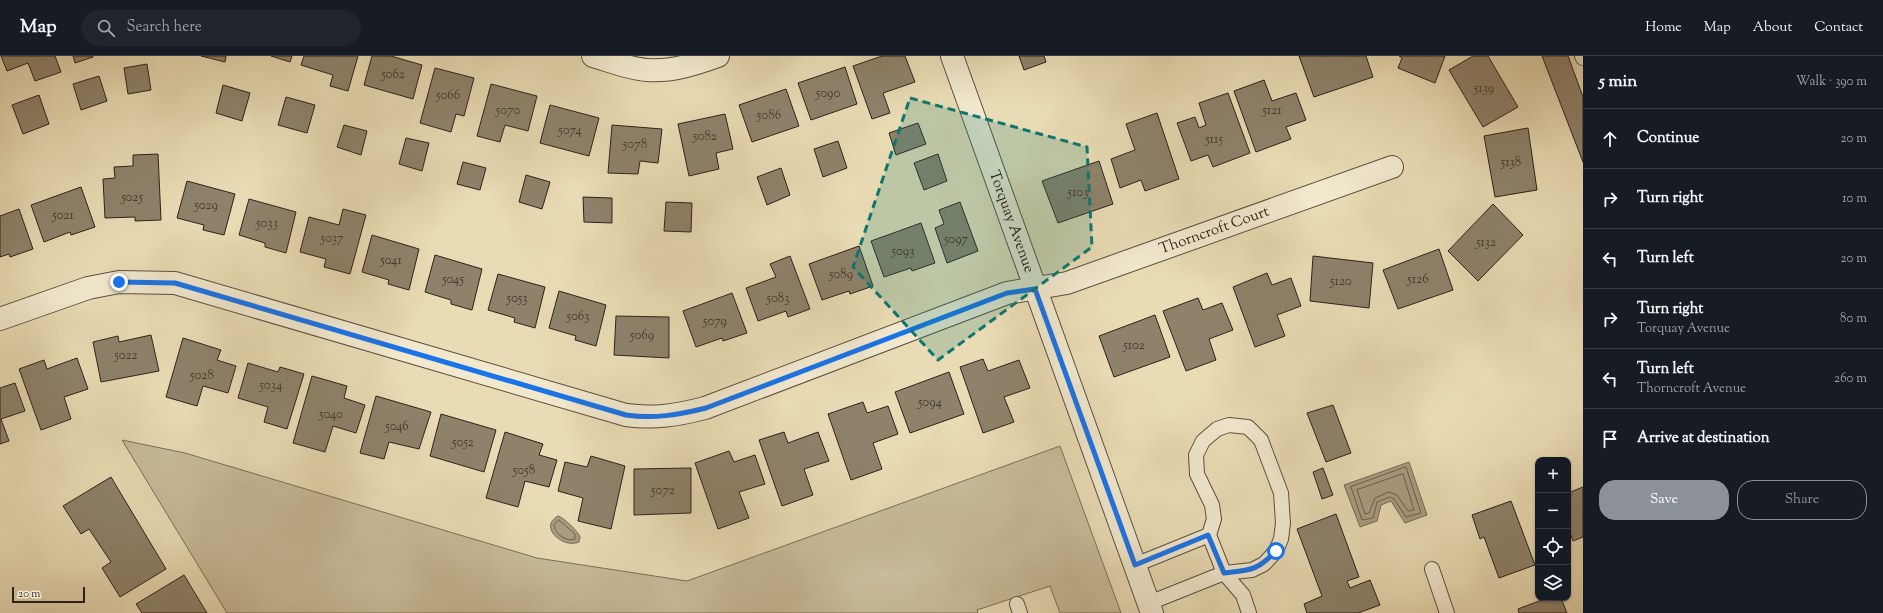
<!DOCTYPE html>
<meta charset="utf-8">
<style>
body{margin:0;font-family:"Sorts Mill Goudy",serif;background:#20242c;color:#f1f3f6}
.controls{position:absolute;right:12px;bottom:12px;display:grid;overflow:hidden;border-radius:8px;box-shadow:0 1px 3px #0004}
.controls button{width:36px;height:36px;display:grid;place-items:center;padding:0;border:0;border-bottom:1px solid #363941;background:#171b24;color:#f1f3f6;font:20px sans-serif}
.scale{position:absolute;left:12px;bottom:10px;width:73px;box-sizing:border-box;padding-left:4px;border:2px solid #2c221b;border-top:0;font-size:11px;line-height:14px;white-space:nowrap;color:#2c221b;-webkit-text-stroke:3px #f1e8ce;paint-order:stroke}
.stop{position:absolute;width:12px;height:12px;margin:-9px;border:3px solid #1a73e8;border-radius:50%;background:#fff}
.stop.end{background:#1a73e8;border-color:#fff;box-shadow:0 1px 4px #0008}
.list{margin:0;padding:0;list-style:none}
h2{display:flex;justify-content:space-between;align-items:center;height:52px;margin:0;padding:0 16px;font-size:17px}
h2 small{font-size:13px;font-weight:400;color:#9ea1a6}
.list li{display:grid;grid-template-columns:26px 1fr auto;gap:12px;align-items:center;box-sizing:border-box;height:60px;padding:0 16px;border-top:1px solid #363941}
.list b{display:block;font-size:15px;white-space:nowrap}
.list p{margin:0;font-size:13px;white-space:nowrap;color:#9ea1a6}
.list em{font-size:13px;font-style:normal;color:#9ea1a6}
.actions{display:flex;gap:8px;padding:12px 16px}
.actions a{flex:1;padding:9px 0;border:1px solid #8c9099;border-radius:16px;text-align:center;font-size:14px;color:#8c9099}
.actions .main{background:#8c9099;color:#fff}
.icon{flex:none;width:22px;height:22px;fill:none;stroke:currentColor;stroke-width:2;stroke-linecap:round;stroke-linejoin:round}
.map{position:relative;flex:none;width:1583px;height:557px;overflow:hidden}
header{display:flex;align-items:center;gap:24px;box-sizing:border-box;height:56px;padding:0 20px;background:#171b24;border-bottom:1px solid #363941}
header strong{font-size:19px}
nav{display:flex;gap:22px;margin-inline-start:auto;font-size:14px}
.search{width:280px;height:36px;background:#20242c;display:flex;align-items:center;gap:10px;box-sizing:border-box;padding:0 14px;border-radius:22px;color:#9ea1a6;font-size:15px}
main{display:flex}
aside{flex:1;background:#171b24}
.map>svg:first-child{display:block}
.green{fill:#c9bc9a;stroke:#7a6f5a}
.water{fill:#a99c80;stroke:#776b58}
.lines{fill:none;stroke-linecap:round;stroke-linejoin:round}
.shore{stroke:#6a5f4e;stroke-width:1}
.building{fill:#8e826b;stroke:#2c221b}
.lane-casing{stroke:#5b5041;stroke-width:16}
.street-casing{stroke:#5b5041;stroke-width:24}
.lane{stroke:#f1e8ce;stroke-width:14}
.street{stroke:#f1e8ce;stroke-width:22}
.route{stroke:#1a73e8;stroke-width:5}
.marked{fill:#0f766e;fill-opacity:0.2;stroke:#0f766e;stroke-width:3;stroke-dasharray:8 5;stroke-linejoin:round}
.labels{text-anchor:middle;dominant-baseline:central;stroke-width:3.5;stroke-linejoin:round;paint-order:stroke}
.number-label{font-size:13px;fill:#443a2f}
.street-label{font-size:15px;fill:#2c221b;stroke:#f1e8ce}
</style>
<header>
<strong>Map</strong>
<div class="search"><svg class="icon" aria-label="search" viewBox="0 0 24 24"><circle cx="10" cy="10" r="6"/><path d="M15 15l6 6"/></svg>Search here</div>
<nav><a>Home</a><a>Map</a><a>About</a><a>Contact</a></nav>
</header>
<main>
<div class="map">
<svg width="1583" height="557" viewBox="0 0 1583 557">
<rect width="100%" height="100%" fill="#e9dbb4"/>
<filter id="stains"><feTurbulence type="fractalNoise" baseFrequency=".005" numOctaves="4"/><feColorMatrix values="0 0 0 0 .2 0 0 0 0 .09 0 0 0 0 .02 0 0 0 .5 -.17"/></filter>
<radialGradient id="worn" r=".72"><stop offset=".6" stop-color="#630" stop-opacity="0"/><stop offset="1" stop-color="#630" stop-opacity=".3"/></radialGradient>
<!-- green -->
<path class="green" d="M122,384L185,397L537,502L687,525L1060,390L1121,557H1060L1050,530L983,552L977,554L978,557H227Z"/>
<!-- water -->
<path class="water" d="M1409,406L1427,459L1405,467L1391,445L1381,449L1377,465L1360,471L1344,429Z
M558,460C563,461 579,476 580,481L579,486C563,493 538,471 558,460Z"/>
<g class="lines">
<!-- shore -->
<path class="shore" d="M1406,411L1421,457L1406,461L1394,443L1390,441L1377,446L1373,462L1362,464L1351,431Z
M1403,418L1414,454L1408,455L1397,439L1389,436L1375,442L1369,457L1365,458L1357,434Z
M559,464L575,478V483C567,486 555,479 554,469Z"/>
</g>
<!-- building -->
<path class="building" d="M1,0H55L61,16L35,25L28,7L7,15Z
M73,0H93V1L75,7Z
M201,0H226L225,6Z
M271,0H292L290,6Z
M304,0H358L348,35L330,30L333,19L301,9Z
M372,0H391L422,9L413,43L364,29Z
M882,0H905L915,26L883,37L890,57L872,63L853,10Z
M1019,0H1044L1046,6L1024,14Z
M1299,0H1366L1373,21L1314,41Z
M1399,0H1445L1435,27L1398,12L1402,2Z
M1473,0H1488L1518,51L1483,71L1449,14Z
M1542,0H1568L1583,41V106Z
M147,8L151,34L128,38L124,12Z
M845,11L857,48L811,64L798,27Z
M435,12L474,22L464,60L456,58L451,76L420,67Z
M99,20L107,45L81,54L73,28Z
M1264,24L1272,45L1296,37L1306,64L1286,71L1291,83L1256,96L1234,35Z
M491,28L537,40L528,75L505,69L500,86L477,80Z
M223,29L250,37L242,65L216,57Z
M786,33L799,70L752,86L739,49Z
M1228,37L1250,97L1213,111L1208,99L1191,105L1177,67L1195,61L1199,72L1206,69L1199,47Z
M39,39L49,68L23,78L12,49Z
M286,41L315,49L307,77L278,69Z
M550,49L599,62L589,100L540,87Z
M1157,57L1179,123L1145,135L1141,124L1120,132L1111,103L1135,94L1126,68Z
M725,58L733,93L716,97L719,113L689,120L678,68Z
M918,67L926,88L896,99L889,77Z
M344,69L367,75L361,99L337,91Z
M612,69L662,73L658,107L640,105L638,118L608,117Z
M1528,72L1537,134L1495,141L1484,80Z
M406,82L429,87L422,115L399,108Z
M838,85L847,112L823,121L814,93Z
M158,98L161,164L135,165V161L105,162L103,123L115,122L114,111L133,110V99Z
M938,98L947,125L924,134L914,107Z
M1099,105L1113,148L1058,167L1042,125Z
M463,106L486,112L480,134L457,128Z
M781,112L790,139L767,149L757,121Z
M526,119L550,126L542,153L519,146Z
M187,125L235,138L224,179L203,174L204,169L177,162Z
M81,131L95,171L71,179L70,176L44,186L31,149Z
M583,141L612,142V167L584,166Z
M249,143L296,156L286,197L265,191V187L239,179Z
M666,146L692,147L691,176L664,175Z
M960,146L978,195L947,207L935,172L944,168L939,154Z
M1493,148L1523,179L1478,225L1448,195Z
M19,153L33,193L10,201L9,198L0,201V160Z
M343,153L366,159L350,218L324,211L326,203L300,196L309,161L339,169Z
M921,167L935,207L912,215L911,212L884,221L871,185Z
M372,179L419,193L409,234L388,228L389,224L362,216Z
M859,190L873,230L850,238L849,235L822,244L809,208Z
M1439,193L1453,234L1398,253L1383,214Z
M435,199L482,213L472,254L451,248V244L425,236Z
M790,200L810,253L788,261L786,255L758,265L746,232L776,221L770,208Z
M1313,200L1373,207L1369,252L1310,245Z
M1267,217L1272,229L1291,222L1301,250L1277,259L1285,280L1255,291L1233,231Z
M498,218L545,231L535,272L514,266L515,262L488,254Z
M559,235L606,249L596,290L575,284L576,280L549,272Z
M732,237L747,277L723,285L722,282L696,291L683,255Z
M1198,242L1203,254L1222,247L1233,274L1209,283L1216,304L1186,315L1163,255Z
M1155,259L1170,301L1114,321L1099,280Z
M616,260L669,261V302L614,299Z
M151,279L159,315L101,326L93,286L118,280L119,286Z
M183,282L221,294L217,304L236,310L228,337L203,330L197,350L166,341Z
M77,302L88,333L64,341L71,363L41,374L19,313L44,304L47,313Z
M983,303L988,315L1019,304L1030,332L1004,341L1014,366L983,377L960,311Z
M248,307L278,316L280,311L304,318L287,373L264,366L268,351L238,342Z
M949,316L964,358L910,377L895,336Z
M312,320L347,330L344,342L365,349L356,377L333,370L325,396L293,387Z
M15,327L25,355L1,363L9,385L0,388V332Z
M376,340L431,356L419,393L389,386L384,403L360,397Z
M863,346L867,357L888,350L898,378L873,387L882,413L851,424L828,358Z
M1333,349L1351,397L1326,406L1307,357Z
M441,358L496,374L484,416L430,400Z
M505,376L543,388L539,399L557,404L549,431L525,425L518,451L486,442Z
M784,376L788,387L818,376L829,405L804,413L813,439L782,450L759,384Z
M729,395L734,406L755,399L765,428L739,436L749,462L718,473L695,407Z
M591,400L625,410L611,473L578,465L583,442L558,435L565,406L587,411Z
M691,412V457L634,459V413Z
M1323,412L1333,439L1322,443L1313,416Z
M111,421L166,513L120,541L102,512L111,506L89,473L81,478L63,450Z
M1583,431V481L1573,485L1568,472V437Z
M1511,445L1535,509L1499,522L1484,481L1480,483L1472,459Z
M1336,458L1359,521L1347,525L1350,532L1370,524L1380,549L1358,557H1307L1304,548L1322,540L1297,473Z
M184,519L207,557H142L136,548Z
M1547,542H1561L1567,557H1519L1518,553Z"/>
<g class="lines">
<defs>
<path id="lane" d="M1582,0L1583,2
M1209,479L1224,517L1243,539L1249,557
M1135,509L1209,479L1214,463L1212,449L1197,418L1196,399L1203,385L1217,373L1229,369L1248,371L1261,384L1281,437L1283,467L1281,483L1276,495L1264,508L1252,514L1224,517L1149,547
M1432,513L1447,557
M1017,548L1020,557"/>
<g id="street">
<path d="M593,0C610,5 630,13 647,14C671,16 696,8 718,0"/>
<path id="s1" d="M952,0L1152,557"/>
<path id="s2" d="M0,263L88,232L119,226L175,227L626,359C654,363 678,359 705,352L1007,237L1067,227L1392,111"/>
</g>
</defs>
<!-- lane casing -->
<use href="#lane" class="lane-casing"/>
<!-- street casing -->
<use href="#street" class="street-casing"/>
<!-- lane -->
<use href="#lane" class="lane"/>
<!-- street -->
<use href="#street" class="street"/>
</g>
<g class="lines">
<!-- route -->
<path class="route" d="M119,226L175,227L626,359C654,363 678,359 706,352L1007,237L1035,233L1135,509L1208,479L1224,517C1250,514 1257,515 1276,495"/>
</g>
<!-- marked area -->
<path class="marked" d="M910,42L1087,91L1092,191L938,304L853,211Z"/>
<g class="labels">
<!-- number labels -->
<g class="number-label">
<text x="393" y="19">5062</text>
<text x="1484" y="33">5139</text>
<text x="828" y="38">5090</text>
<text x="448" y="40">5066</text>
<text x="508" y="55">5070</text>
<text x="1272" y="55">5121</text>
<text x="769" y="60">5086</text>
<text x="570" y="75">5074</text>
<text x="705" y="81">5082</text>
<text x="1214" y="84">5115</text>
<text x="635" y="89">5078</text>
<text x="1511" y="107">5138</text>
<text x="1078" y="137">5103</text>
<text x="132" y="142">5025</text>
<text x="206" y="150">5029</text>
<text x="63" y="160">5021</text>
<text x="267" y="168">5033</text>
<text x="332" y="183">5037</text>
<text x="956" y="184">5097</text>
<text x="1486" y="187">5132</text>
<text x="903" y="196">5093</text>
<text x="391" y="205">5041</text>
<text x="841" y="219">5089</text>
<text x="453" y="224">5045</text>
<text x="1418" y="224">5126</text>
<text x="1341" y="226">5120</text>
<text x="517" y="243">5053</text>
<text x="778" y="243">5083</text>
<text x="578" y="261">5063</text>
<text x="715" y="266">5079</text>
<text x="642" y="280">5069</text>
<text x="1134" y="290">5102</text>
<text x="126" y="300">5022</text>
<text x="202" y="320">5028</text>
<text x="271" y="330">5034</text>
<text x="930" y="347">5094</text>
<text x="331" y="359">5040</text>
<text x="397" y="371">5046</text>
<text x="463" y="387">5052</text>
<text x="524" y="415">5058</text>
<text x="663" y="435">5072</text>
</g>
<!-- street labels -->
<g class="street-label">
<text stroke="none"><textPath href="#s1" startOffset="176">Torquay Avenue</textPath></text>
<text stroke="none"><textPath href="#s2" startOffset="1271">Thorncroft Court</textPath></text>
</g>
</g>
<rect width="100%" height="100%" filter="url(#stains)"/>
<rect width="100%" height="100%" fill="url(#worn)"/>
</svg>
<div class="controls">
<button>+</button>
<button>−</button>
<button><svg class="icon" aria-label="locate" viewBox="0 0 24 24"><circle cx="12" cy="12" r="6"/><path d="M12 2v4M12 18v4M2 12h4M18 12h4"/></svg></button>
<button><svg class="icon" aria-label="layers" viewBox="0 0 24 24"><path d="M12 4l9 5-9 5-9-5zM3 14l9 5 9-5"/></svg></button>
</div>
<div class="scale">20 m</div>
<div class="stop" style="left:1276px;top:495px"></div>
<div class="stop end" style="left:119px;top:226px"></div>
</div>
<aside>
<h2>5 min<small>Walk · 390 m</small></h2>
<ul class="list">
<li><svg class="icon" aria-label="ahead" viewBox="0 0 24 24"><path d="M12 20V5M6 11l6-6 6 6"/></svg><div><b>Continue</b></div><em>20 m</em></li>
<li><svg class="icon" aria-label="right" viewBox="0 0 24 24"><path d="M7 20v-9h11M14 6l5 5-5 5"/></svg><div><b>Turn right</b></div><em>10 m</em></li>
<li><svg class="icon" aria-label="left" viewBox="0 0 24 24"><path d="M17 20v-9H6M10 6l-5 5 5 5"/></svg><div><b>Turn left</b></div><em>20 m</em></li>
<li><svg class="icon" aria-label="right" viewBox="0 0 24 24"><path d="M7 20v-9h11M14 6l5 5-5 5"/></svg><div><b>Turn right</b><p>Torquay Avenue</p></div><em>80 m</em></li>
<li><svg class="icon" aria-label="left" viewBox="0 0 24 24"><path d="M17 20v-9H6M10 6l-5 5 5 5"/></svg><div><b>Turn left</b><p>Thorncroft Avenue</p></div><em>260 m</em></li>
<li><svg class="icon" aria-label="arrive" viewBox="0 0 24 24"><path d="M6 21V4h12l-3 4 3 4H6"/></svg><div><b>Arrive at destination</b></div></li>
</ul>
<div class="actions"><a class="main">Save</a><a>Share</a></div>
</aside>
</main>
